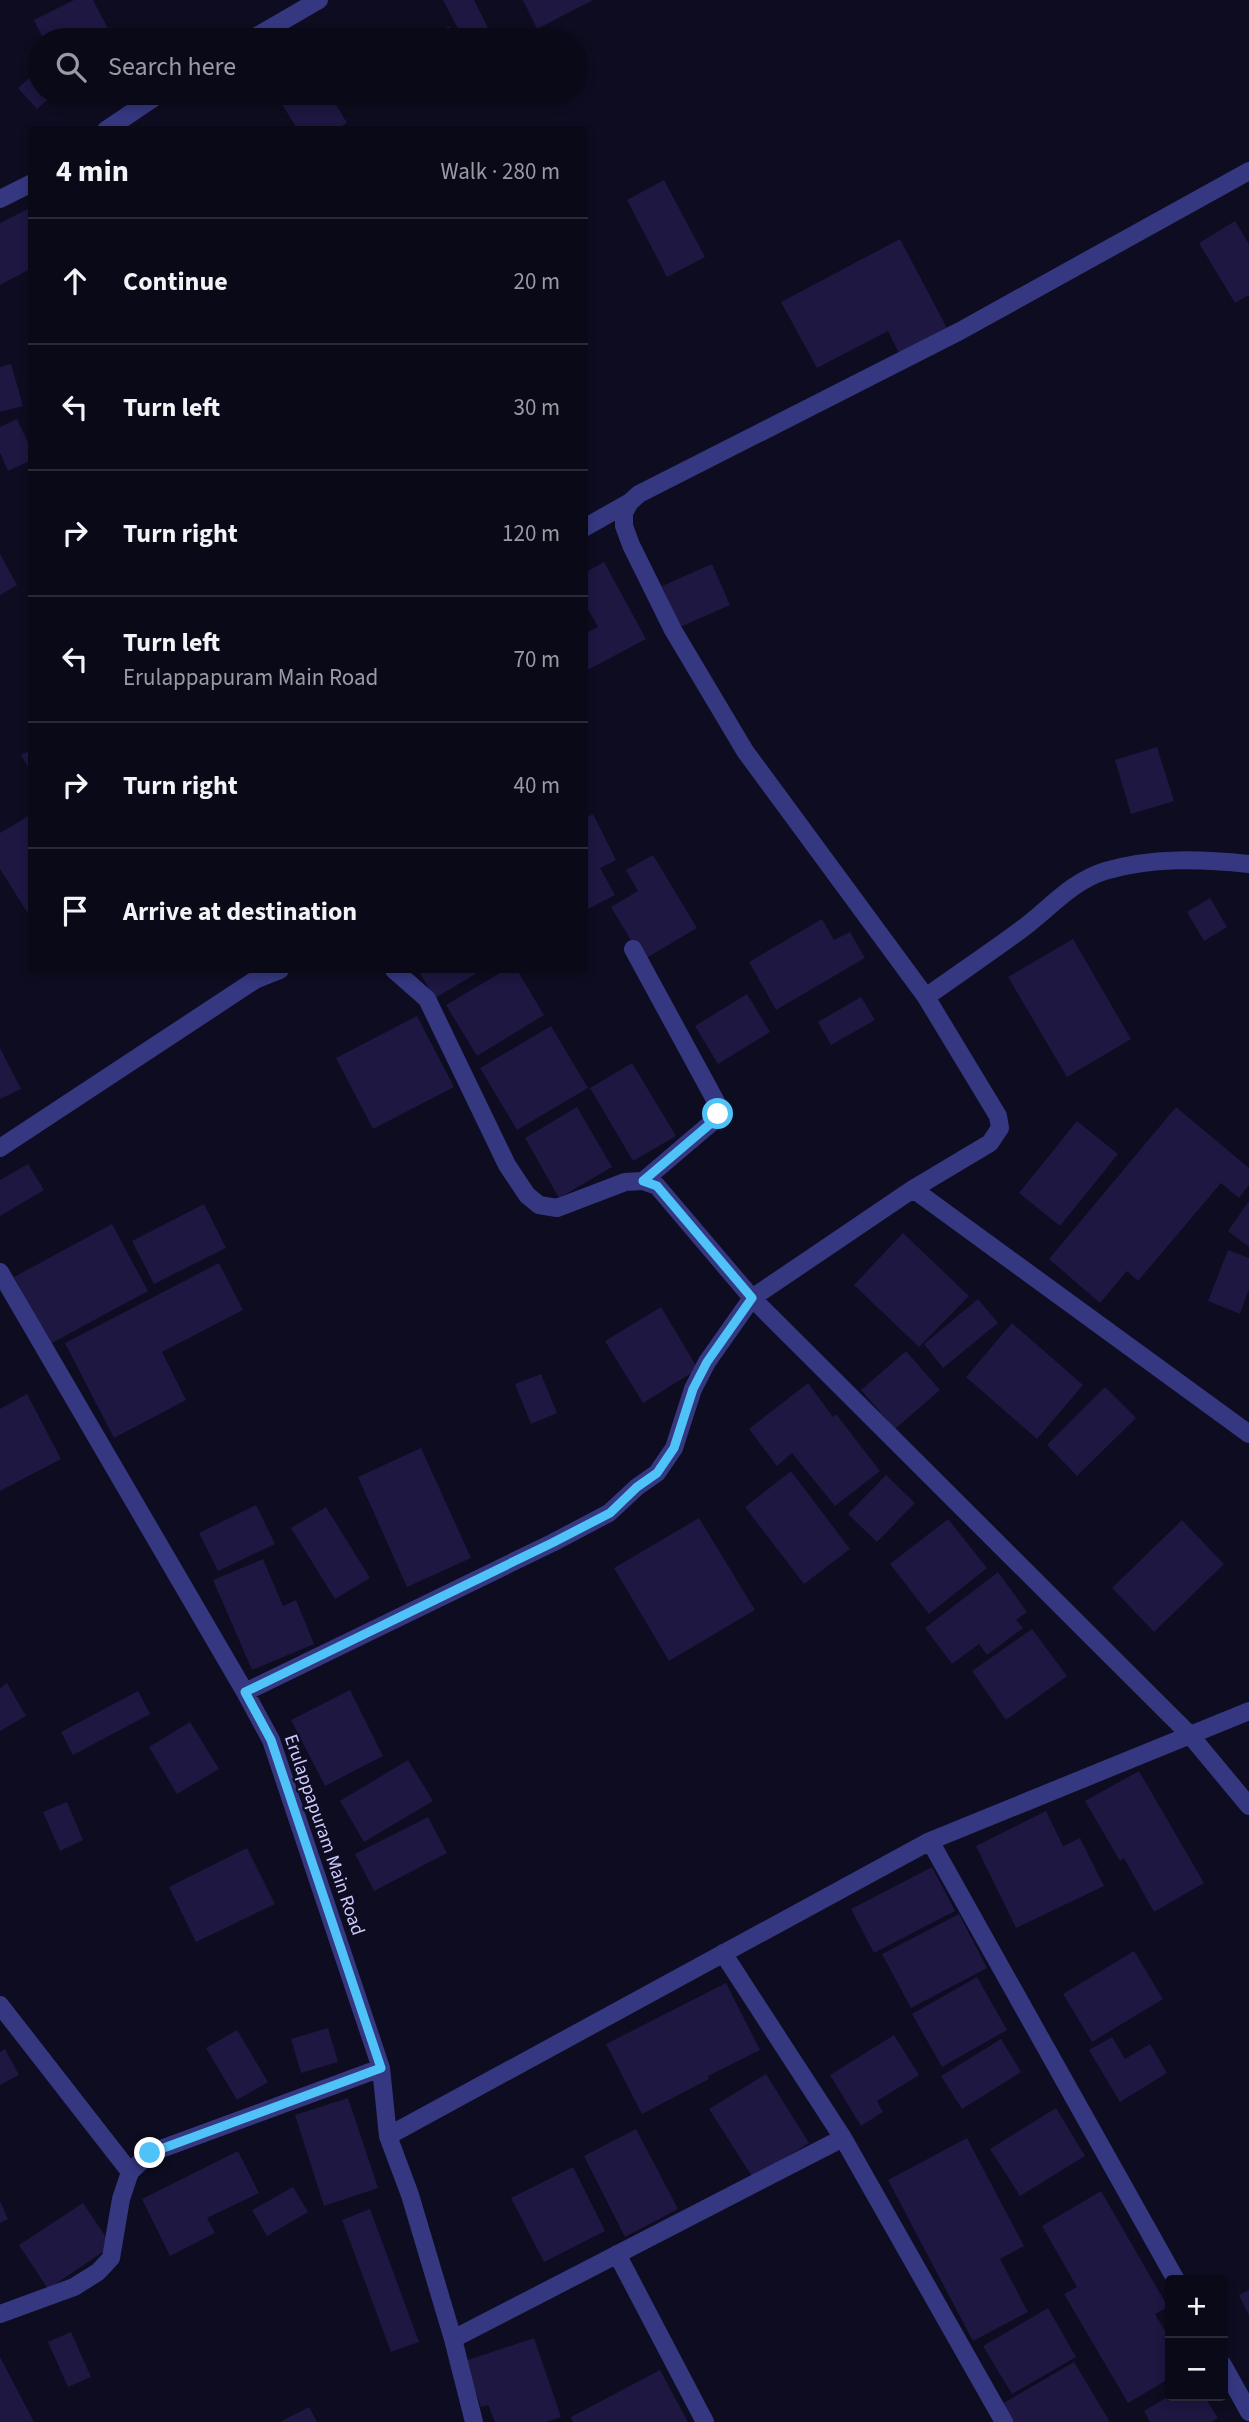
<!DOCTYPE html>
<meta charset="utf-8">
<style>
body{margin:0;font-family:"Source Sans 3",sans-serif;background:#181725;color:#f1f3f6}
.controls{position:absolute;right:21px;bottom:21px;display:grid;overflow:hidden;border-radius:7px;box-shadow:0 4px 10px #0003}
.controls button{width:63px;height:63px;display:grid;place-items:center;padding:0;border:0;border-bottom:2px solid #2a2a37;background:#0a0918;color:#f1f3f6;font:35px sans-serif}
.stop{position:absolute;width:21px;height:21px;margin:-16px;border:5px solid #4fc3f7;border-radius:50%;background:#fff}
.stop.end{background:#4fc3f7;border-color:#fff;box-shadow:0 2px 7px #0008}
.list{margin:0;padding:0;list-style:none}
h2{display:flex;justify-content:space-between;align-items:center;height:91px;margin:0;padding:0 28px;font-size:30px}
h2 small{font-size:23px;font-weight:400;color:#999aa2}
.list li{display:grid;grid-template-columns:46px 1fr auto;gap:21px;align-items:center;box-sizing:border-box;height:126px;padding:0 28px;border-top:2px solid #2a2a37}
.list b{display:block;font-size:26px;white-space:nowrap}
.list p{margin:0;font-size:23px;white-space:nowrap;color:#999aa2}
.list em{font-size:23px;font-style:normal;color:#999aa2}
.icon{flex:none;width:38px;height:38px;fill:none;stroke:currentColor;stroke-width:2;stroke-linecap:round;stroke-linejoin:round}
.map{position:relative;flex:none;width:1249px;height:2422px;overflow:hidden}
.search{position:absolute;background:#0a0918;box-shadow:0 4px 10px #0003;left:28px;top:28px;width:560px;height:77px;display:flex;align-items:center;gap:18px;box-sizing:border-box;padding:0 24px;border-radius:38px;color:#999aa2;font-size:26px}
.panel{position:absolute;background:#0a0918;box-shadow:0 4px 10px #0003;left:28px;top:126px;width:560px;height:847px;border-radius:7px}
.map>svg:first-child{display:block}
.building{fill:#1d1741}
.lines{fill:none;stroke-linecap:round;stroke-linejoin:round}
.minor{stroke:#353880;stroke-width:18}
.route{stroke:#4fc3f7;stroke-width:9}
.labels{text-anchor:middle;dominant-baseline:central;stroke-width:5;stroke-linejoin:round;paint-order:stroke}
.street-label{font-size:19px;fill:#cdcbff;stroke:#0e0c20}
</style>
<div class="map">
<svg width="1249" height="2422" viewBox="0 0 1249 2422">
<rect width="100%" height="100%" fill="#0e0c20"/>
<!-- building -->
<path class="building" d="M74,0H93L114,40H44L34,20Z
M443,0H474L494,40H464Z
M523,0H593L537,29Z
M449,26L458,40H425Z
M40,69V93H55L37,109L18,88Z
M275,93H329L347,123L335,130H298Z
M434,93H456L440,102Z
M664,180L705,257L667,277L627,200Z
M32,207V268L0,285V223Z
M1235,221L1249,244V295L1235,303L1199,243Z
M900,239L947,328L899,353L888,331L817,368L781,302Z
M11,364L23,406L0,412V367Z
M17,419L32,451V460L8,471L0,453V427Z
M0,554L17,585L0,595Z
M604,562L646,639L584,672V634L598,627L584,602V573Z
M712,564L730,605L680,627L662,586Z
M1157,747L1174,801L1131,814L1115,760Z
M32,749V774L21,755Z
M32,814V920L0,869V833Z
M593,814L616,860L600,868L615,895L584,911V819Z
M653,855L697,928L643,960L611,907L638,891L626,870Z
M1210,898L1227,927L1204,941L1187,912Z
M822,919L834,940L850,932L865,958L776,1010L749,962Z
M1073,939L1131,1039L1067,1077L1008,977Z
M418,970H482L435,998Z
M505,970H517L544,1015L477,1056L446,1005Z
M747,994L770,1032L718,1064L695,1026Z
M861,997L875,1020L831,1045L818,1022Z
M417,1016L454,1087L373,1129L336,1058Z
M551,1026L588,1088L517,1130L480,1068Z
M0,1048L21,1089L0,1099Z
M632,1063L676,1136L633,1161L590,1088Z
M577,1107L612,1167L559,1198L525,1138Z
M1176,1107L1249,1168V1185L1239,1198L1221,1183L1138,1281L1127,1271L1100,1303L1049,1259Z
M1077,1121L1118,1154L1060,1226L1019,1193Z
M28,1164L44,1190L0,1216V1180Z
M1249,1201V1247L1228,1231Z
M204,1204L226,1248L154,1284L132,1241Z
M112,1224L148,1291L50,1344L14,1277Z
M903,1233L969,1296L919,1347L854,1285Z
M1228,1250L1249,1258V1289L1240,1314L1208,1301Z
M219,1263L243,1310L162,1352L186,1400L114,1438L65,1343Z
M978,1299L998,1323L943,1368L924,1344Z
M661,1307L698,1369L643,1403L605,1341Z
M1012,1323L1083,1385L1037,1439L966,1377Z
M906,1351L940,1390L895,1429L861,1390Z
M541,1374L557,1413L531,1424L515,1384Z
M808,1383L833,1417L836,1414L880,1471L835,1506L792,1453L777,1466L749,1429Z
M1105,1387L1136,1418L1077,1476L1047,1445Z
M27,1394L61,1459L0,1491V1409Z
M421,1448L471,1558L407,1587L358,1477Z
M791,1471L850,1549L804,1584L745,1507Z
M886,1475L915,1503L877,1542L848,1514Z
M256,1505L275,1544L218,1571L199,1533Z
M326,1507L370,1578L335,1599L291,1528Z
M699,1518L755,1610L669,1661L614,1568Z
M948,1519L987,1568L929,1614L890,1564Z
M1182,1520L1224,1564L1154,1632L1112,1588Z
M263,1559L283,1606L296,1600L314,1644L252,1670L213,1580Z
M998,1572L1027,1612L1016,1620L1023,1628L987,1655L979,1644L952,1664L925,1628Z
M1032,1629L1067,1676L1006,1720L972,1671Z
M7,1683L26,1716L0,1731V1688Z
M350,1690L383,1756L325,1786L291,1720Z
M138,1691L150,1714L73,1755L61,1732Z
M190,1722L219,1769L177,1794L149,1747Z
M408,1760L433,1801L364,1842L340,1801Z
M1139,1771L1204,1883L1154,1912L1124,1858L1120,1861L1085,1801Z
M67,1802L83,1840L60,1851L43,1812Z
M1046,1811L1063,1846L1080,1838L1104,1886L1016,1928L976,1846Z
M428,1817L447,1853L374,1891L355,1854Z
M247,1848L275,1904L196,1942L169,1887Z
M932,1867L955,1911L874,1953L851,1909Z
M959,1914L987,1968L911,2008L882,1954Z
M1134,1951L1163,1999L1092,2042L1063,1994Z
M977,1977L1007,2030L942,2067L912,2014Z
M726,1983L760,2050L708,2076L709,2079L642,2114L606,2044Z
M328,2028L338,2062L301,2073L291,2039Z
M237,2030L268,2082L237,2100L206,2048Z
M894,2035L919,2075L877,2101L883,2112L861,2126L830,2075Z
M1112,2037L1125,2059L1150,2044L1167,2073L1120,2102L1089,2050Z
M1001,2039L1021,2072L962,2109L941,2076Z
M5,2049L19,2075L0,2085V2052Z
M766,2074L809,2143L753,2178L709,2109Z
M348,2098L378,2188L324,2206L295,2115Z
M1056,2108L1085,2156L1020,2196L990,2149Z
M636,2129L678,2209L625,2237L584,2156Z
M967,2138L1024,2246L1000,2259L1028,2312L973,2341L888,2180Z
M238,2151L259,2193L207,2218L215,2233L170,2256L142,2199Z
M573,2167L605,2231L544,2262L511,2198Z
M293,2187L308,2212L267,2236L252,2210Z
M1101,2191L1168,2307L1155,2314L1170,2339V2378L1128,2403L1064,2294L1077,2287L1042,2226Z
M0,2201L8,2219L0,2223Z
M83,2203L112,2246L48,2289L19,2245Z
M370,2209L419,2342L391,2352L342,2220Z
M1249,2290V2315L1239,2295Z
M1048,2308L1076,2357L1012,2394L983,2346Z
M71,2332L91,2377L68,2387L48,2342Z
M534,2338L561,2417L547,2422H495L488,2405L481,2407L465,2361Z
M0,2357L34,2422H0Z
M1074,2362L1110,2422H1013L1002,2404Z
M660,2370L688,2422H573L571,2417Z
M1169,2396H1204L1218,2418L1211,2422H1150L1144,2411Z
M309,2407L317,2422H280Z"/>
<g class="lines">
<!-- minor -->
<path class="minor" d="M250,40L319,0
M106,130L161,93
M0,199L32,183
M584,528L630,502
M633,949L720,1109L710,1124L643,1181
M394,970L427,999L507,1165L527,1195L539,1205L557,1208L625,1182L643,1181L657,1186L752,1298L1190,1735L1249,1806
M926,997C958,974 991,952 1022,929C1049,909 1072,881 1105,871C1152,857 1202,859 1249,864
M0,1148L255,980L280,970
M913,1189L1249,1434
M0,1272L245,1692L271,1740L381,2068L388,2136L410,2195L453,2339L474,2422
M245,1692L552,1543L609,1513L637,1487L657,1473L674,1448L693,1389L707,1362L752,1298L913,1189L990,1143L1000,1128L998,1116L926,997L745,751L673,630L631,545L624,526V513L630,502L639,494L960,331L1249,171
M930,1841L1176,2280
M0,2005L130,2172
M388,2136L930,1841L1249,1711
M843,2138L1004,2422
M617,2254L705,2422
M0,2314L74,2287L98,2272L111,2258L121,2199L130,2172L150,2153L381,2068
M453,2339L843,2138L723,1953
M1223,2365L1249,2412"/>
</g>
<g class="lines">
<!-- route -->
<path class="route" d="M150,2153L381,2068L271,1740L245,1692L552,1543L610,1513L637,1487L657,1473L674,1448L693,1389L707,1362L752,1298L657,1186L643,1181L710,1124L718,1114"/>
</g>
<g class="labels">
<!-- street labels -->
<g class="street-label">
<text transform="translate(324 1835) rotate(71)">Erulappapuram Main Road</text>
</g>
</g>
</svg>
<div class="controls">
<button>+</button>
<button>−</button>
</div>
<div class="stop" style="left:718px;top:1114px"></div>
<div class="stop end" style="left:150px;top:2153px"></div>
<div class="search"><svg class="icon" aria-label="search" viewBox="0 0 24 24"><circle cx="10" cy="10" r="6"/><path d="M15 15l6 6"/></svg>Search here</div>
<section class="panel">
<h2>4 min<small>Walk · 280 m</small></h2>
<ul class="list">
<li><svg class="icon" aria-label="ahead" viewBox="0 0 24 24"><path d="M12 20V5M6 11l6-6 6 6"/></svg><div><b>Continue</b></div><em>20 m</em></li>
<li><svg class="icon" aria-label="left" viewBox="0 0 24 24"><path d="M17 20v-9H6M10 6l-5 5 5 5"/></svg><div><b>Turn left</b></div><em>30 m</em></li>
<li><svg class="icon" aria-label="right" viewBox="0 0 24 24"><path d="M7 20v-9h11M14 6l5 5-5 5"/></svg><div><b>Turn right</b></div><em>120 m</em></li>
<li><svg class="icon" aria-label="left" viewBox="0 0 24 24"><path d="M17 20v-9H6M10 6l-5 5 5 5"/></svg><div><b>Turn left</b><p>Erulappapuram Main Road</p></div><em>70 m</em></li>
<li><svg class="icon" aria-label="right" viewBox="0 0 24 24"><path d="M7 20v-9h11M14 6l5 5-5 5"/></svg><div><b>Turn right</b></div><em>40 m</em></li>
<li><svg class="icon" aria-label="arrive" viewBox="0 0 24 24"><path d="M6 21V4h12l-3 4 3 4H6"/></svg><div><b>Arrive at destination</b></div></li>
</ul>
</section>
</div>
